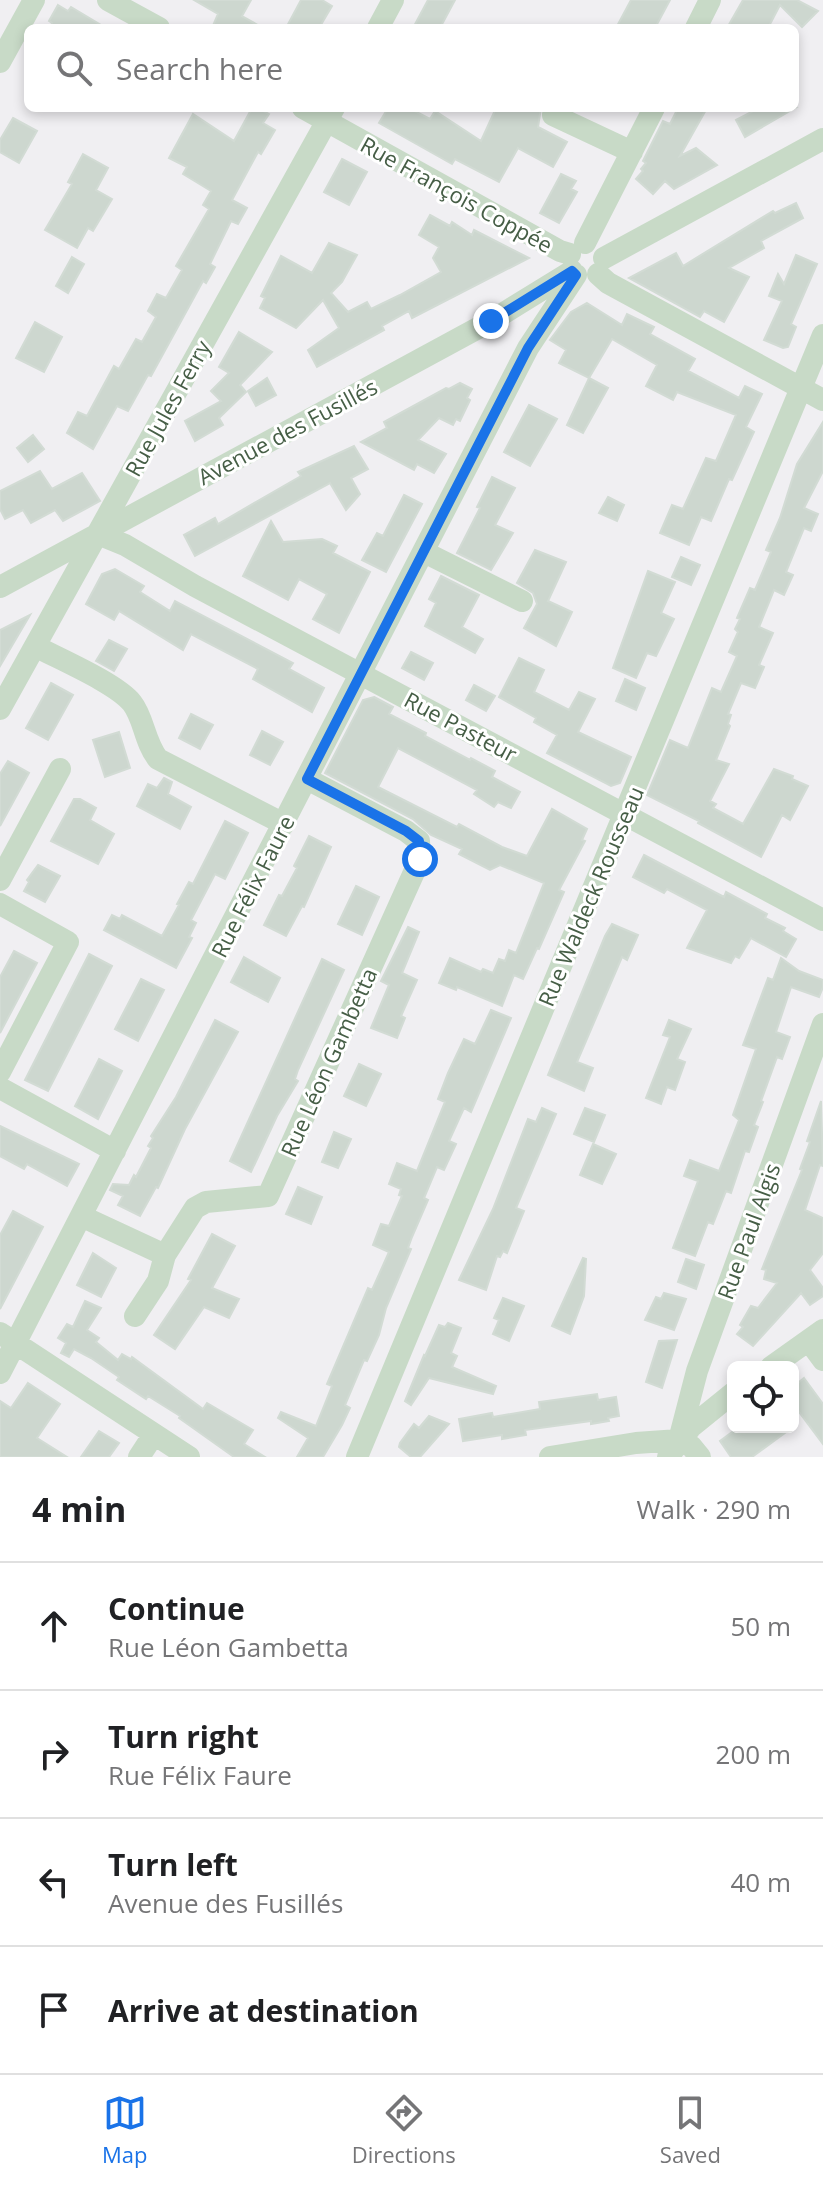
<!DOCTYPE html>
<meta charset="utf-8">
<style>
body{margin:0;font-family:"Open Sans",sans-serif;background:#f2f2f2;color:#202124}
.controls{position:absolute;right:24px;bottom:24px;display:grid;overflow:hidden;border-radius:12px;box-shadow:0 4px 12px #0003}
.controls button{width:72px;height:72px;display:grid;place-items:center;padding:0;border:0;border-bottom:2px solid #e0e0e0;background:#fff;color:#202124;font:40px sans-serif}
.stop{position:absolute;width:24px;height:24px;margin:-18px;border:6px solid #1a73e8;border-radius:50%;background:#fff}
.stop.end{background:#1a73e8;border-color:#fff;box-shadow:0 2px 8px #0008}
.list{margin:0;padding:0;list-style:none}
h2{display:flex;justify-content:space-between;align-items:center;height:104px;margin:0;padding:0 32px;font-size:34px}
h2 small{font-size:26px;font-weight:400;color:#757577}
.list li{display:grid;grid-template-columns:52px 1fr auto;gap:24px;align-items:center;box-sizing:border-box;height:128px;padding:0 32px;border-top:2px solid #e0e0e0}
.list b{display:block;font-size:30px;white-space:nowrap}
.list p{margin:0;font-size:26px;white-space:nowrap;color:#757577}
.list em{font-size:26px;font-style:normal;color:#757577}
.icon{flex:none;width:44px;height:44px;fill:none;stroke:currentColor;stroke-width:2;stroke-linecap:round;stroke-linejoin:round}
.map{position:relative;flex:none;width:823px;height:1457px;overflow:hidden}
.search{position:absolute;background:#fff;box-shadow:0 4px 12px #0003;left:24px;right:24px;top:24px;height:88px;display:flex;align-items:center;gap:20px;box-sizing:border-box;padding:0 28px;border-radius:12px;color:#757577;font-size:30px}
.sheet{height:616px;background:#fff}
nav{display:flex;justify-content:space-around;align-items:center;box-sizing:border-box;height:112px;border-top:2px solid #e0e0e0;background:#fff;font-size:22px;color:#757577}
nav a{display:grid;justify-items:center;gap:4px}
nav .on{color:#1a73e8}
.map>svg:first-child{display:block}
.building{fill:#cdd7cf;stroke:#d2dbd4;stroke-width:2}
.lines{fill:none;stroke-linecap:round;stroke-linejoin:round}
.minor{stroke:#c8dac7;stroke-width:22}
.route{stroke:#1a73e8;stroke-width:10}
.labels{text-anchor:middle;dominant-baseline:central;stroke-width:6;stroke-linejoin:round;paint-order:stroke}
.street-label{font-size:22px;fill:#465e46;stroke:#fff}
</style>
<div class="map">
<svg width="823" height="1457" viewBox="0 0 823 1457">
<rect width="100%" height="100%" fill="#f0eff2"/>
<!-- building -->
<path class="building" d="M194,0H251L242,16L263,28H212L218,14Z
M301,0H322L332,6L319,28H286Z
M428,0H455L440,28H413Z
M631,0H670L655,28H616Z
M743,0H797L818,11L802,27L780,5L768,28H727Z
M58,5L68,11L71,7L106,28H49L52,23L49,21Z
M252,108H258L269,114L263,123L275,130L261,154L258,152L232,200L247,208L238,224L231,221L210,264L215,267L206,283L203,281L151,376L148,375L128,411L117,406L93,449L67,433L78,412L87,416L114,366L119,369L136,339L142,342L156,317L148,311L157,294L166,298L182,270L176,266L209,209L203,205L211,191L183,174L187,167L169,158L193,114L234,141Z
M388,108H409L430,119L435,111L481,141L496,108H541L538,127L567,142L553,167L518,148L499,182L455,159L452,164L379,123Z
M678,108H707L680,156L696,148L717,165L674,189L665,181L653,194L636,179L643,171L641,169L646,163L643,161L663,121L670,124Z
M759,108H795L745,137L736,120Z
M13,118L37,131L19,163L0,152V140Z
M83,154L108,168L96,190L112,199L93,231L88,228L77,248L45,230L72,184L68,182Z
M342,159L367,172L349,205L324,192Z
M561,174L576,181L571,189L577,192L559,223L540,213Z
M796,203L803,218L761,241L764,248L729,268L749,277L724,322L704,311L700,317L629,278L676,253L683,266L773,211L775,213Z
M430,215L450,226L452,222L472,235L474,230L529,258L412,318L409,311L382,326L384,330L317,367L308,350L339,328L323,300L296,328L260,308L265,298L261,296L281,256L312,273L329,243L357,255L342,282L331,293L348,312L367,302L371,309L400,295L441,272L433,258L439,247L419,235Z
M796,255L817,264L791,324L796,327L788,347L783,348L764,340L782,301L769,296L778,274L784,284Z
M72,257L84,264L68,293L56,286Z
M587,303L622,325L627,314L654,327L650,334L695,359L688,371L739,398L745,386L762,394L746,427L754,432L732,480L729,479L711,521L701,517L689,545L660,533L672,505L683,509L706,458L716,461L736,415L677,392L673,400L646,386L657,365L612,339L589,378L559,363L566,350L550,340L571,312Z
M35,322L62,337L44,372L16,358Z
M239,332L272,352L240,385L246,392L219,418L223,425L195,441L185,421L221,401L211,391L229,373L219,367Z
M267,378L276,395L256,406L248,391Z
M589,378L608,388L583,433L567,425Z
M460,383L472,389L467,398L470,400L460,421L456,419L453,425L439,418L418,440L446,454L434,473L417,464L414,470L361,442L387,428L384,422L446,388L449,389Z
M529,405L557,419L530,466L504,452Z
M823,422V471L804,508L818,514L811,531L804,528L786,572L793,575L784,595L774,590L768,605L759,627L773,633L759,665L764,667L755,688L741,683L728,714L731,715L728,724L730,726L716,760L729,764L710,801L716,804L713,808L743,824L774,769L793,776L792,779L808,786L790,820L782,815L761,857L698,823L699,821L647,795L670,740L688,748L712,688L721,692L737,656L729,652L738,632L735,629L740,619L737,618L750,588L755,590L771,552L766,550L780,518L797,464Z
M33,435L44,449L28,462L17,448Z
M354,446L368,469L351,478L360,494L346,510L330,483L195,556L184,535L215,518L218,524L301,476L298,472Z
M40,471L52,489L82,473L100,501L63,521L55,510L31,523L23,510L5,519L0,509V491Z
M492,477L515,488L495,525L513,533L491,570L457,553L480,508L477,507Z
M404,495L422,504L386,572L362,560L377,533L383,536Z
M608,497L624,505L617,521L599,513Z
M271,521L283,542L322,539L337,546L333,553L370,572L339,633L313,619L327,594L299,579L288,600L243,576Z
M535,550L566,562L548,601L572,612L556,646L524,628L537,604L533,593L517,583Z
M681,557L700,565L691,585L672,577Z
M115,569L144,586L140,592L170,611L175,601L293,663L289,669L324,688L312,712L253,679L258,669L191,634L183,650L119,611L114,620L86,604L102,574Z
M648,571L675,582L661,613L674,619L656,656L647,653L636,678L613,668Z
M441,576L479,595L462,627L483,639L475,653L425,626L436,603L429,599Z
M30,615L0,666V630Z
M109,640L127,649L114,671L96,661Z
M411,652L433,663L424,680L402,668Z
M519,658L544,670L534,692L569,710L579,692L595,699L578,732L631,757L620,783L611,786L547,753L557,735L534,722L536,718L499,697Z
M625,679L645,688L636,710L616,701Z
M51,683L73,695L48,740L26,728Z
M474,685L495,696L486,711L466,700Z
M374,697L393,707L389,714L426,733L425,736L470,760L471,758L495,771L492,777L520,792L511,808L498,802L494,807L474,794L477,790L398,748L378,787L457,827L459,824L502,847L527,856L552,809L587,829L582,840L585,841L559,890L564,892L539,949L537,948L523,979L514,975L502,1006L457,987L456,990L439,983L450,958L481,972L483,969L493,973L499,959L505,961L509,950L516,953L544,883L500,865L490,870L459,854L462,849L431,835L413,819L325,773L363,700Z
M191,714L213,725L200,749L179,738Z
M262,731L283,742L270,765L250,755Z
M119,732L130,768L105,777L93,740Z
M8,761L29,773L0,826V774Z
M164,778L172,782L168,794L191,807L180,829L137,806L148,784L157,788Z
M74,799H80L96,808L90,820L114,834L98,864L51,841Z
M225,821L248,833L225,879L215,874L191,920L196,923L189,937L192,938L176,968L104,930L112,915L120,919L122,915L162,936L179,905L177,904L189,882L193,884Z
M309,836L331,847L304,907L302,906L286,936L264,925L279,895L282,896L290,881L297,868L294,866Z
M644,855L724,897L726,892L767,914L765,918L785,928L783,931L796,939L786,957L751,938L739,958L735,956L731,963L687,948L707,910L667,889L664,893L633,877Z
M38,865L60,876L45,902L24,891L29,882L27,880Z
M356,886L379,897L362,935L338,924Z
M612,924L638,935L627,960L622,957L577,1062L593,1068L584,1091L548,1075L605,936Z
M408,927L419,932L402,973L417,980L401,1016L405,1018L397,1038L371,1028L389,985L381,981Z
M14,951L37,963L0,1033V977Z
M89,954L112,966L48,1091L25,1080Z
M244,957L280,978L268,1002L231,982Z
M781,958L799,971L823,980V987L819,997L791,987L776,1032L790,1037L782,1059L777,1057L761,1101L763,1102L754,1125L758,1127L749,1152L745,1151L731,1193L726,1191L713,1224L708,1222L695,1256L673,1248L698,1181L684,1176L690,1160L719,1171L739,1120L733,1115L756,1049L743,1045L768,978L773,980Z
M322,959L344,970L298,1070L295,1079L298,1081L277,1116L251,1172L230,1161Z
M141,979L164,990L138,1041L115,1029Z
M491,1010L511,1018L471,1112L464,1108L449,1141L456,1144L444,1170L437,1167L424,1198L428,1200L412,1237L408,1248L411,1249L386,1308L379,1335L367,1361L364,1360L345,1405L350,1408L342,1425L323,1457H297L308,1438L278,1418L281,1412L316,1426L332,1386L327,1384L368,1288L372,1290L389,1252L373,1245L381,1224L389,1226L402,1196L399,1195L401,1189L389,1184L397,1163L417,1171L445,1102L438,1099L448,1073L464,1039L475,1044Z
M215,1020L238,1032L185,1129L158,1188L156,1187L140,1216L118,1205L123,1196L110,1190L113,1184L129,1185L134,1175L136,1177L151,1148L148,1146L153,1138L151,1136L176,1097Z
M669,1020L691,1029L677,1059L685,1062L675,1090L667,1087L661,1104L646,1098L670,1037L663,1035Z
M99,1059L122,1071L98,1119L75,1106Z
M359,1064L381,1074L366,1106L344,1096Z
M821,1101L823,1166L820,1165L805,1210L823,1218V1253L810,1270L823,1288V1296L810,1305L801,1293L753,1346L737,1334L743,1327L740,1325L751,1306L758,1308L777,1283L764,1279L766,1270L762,1269L802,1170L800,1169L810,1142L807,1141Z
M542,1108L556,1114L516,1208L524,1211L507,1253L503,1251L500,1257L497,1256L486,1290L459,1280L493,1209L528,1119L536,1122Z
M585,1108L605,1115L594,1142L574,1134Z
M0,1126L79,1164L67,1186L27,1164L24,1169L0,1156Z
M334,1132L351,1139L338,1168L322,1162Z
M593,1144L616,1154L602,1184L580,1175Z
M298,1187L322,1197L311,1224L286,1214Z
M13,1211L43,1227L0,1309V1235Z
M212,1234L235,1246L212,1288L239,1299L229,1318L204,1307L175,1349L154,1335L191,1280L188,1279Z
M93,1253L116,1268L101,1297L77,1285Z
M583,1258L586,1259L584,1296L570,1334L552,1326Z
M686,1259L704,1265L696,1289L678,1282Z
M664,1293L686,1299L674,1330L645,1320L656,1297L661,1299Z
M503,1298L524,1306L509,1341L493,1334L499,1320L494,1318Z
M85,1301L101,1308L87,1330L99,1338L96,1342L118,1360L122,1354L131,1359L132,1357L203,1409L207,1403L253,1430L244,1444L265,1457H234L179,1418L180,1416L148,1396L146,1399L117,1380L119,1377L91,1358L74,1349L69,1357L61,1353L66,1343L58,1338L67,1324L73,1327Z
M448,1323L461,1328L451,1353L457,1356L452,1367L496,1386L493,1394L429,1378L411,1405L405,1401L424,1355L425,1356L439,1325L445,1327Z
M677,1340L662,1388L646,1382L659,1341Z
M804,1378L823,1404V1444L793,1404V1387Z
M28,1383L60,1404L37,1438L67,1457H0V1401L11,1408Z
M597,1394L598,1400L616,1397L619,1416L608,1418L609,1421L591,1424V1421L525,1430L526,1435L502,1439V1435L463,1441L459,1419L492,1413L493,1417L540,1409L539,1402Z
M429,1416L449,1424L420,1457H411L399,1447L400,1443L414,1424L419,1428Z
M739,1427H793L752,1457H731L720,1441Z
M99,1431L119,1443L109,1457H81Z"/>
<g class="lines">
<!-- minor -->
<path class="minor" d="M108,0L159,28
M378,28L393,0
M696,28L710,0
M0,62L34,0
M303,108L560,251L570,254
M553,115L632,152
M585,243L654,108
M604,258L823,139
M598,274L608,283L823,400
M98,534L125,545L195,586L823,920
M424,552L522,601
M0,587L491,321L572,271
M35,646C59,659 116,683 132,703C144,718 144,741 158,759L284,824
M0,709L334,108
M0,880L60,769
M0,904L68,942L0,1072
M0,1088L115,1151
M81,1216L165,1255L195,1208L206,1202L268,1196L420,859L419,841L406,831L307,779
M135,1316L158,1281L165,1255
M0,1333L189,1457
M809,1341L823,1360
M771,1367L823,1330
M0,1373L528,348L576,275
M679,1440L697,1371L823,1024
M679,1440L691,1446L700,1457
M139,1457L154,1434
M357,1457L823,335
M550,1457L636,1443L679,1440
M668,1457L691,1427L733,1393"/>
</g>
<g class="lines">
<!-- route -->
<path class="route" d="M420,859L419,841L406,831L307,779L528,348L576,275L572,271L491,321"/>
</g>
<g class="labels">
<!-- street labels -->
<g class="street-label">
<text transform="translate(457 194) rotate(29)">Rue François Coppée</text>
<text transform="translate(167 408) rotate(-61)">Rue Jules Ferry</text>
<text transform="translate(287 431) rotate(-28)">Avenue des Fusillés</text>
<text transform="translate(461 726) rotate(28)">Rue Pasteur</text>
<text transform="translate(252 886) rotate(-63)">Rue Félix Faure</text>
<text transform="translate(590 896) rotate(-67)">Rue Waldeck Rousseau</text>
<text transform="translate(328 1062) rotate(-66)">Rue Léon Gambetta</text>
<text transform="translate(748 1231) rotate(-70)">Rue Paul Algis</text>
</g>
</g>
</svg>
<div class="controls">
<button><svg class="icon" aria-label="locate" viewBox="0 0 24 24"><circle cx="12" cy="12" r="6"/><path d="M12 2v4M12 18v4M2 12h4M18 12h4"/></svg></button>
</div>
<div class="stop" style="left:420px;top:859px"></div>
<div class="stop end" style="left:491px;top:321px"></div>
<div class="search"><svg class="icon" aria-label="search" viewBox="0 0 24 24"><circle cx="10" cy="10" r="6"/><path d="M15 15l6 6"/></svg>Search here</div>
</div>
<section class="sheet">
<h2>4 min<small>Walk · 290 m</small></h2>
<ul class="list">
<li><svg class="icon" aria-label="ahead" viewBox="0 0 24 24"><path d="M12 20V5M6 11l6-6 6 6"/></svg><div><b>Continue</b><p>Rue Léon Gambetta</p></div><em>50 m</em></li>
<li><svg class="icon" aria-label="right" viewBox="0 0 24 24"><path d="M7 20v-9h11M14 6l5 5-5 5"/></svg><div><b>Turn right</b><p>Rue Félix Faure</p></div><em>200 m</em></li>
<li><svg class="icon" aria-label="left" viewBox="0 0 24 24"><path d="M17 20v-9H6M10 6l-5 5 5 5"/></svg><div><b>Turn left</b><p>Avenue des Fusillés</p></div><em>40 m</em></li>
<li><svg class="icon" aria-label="arrive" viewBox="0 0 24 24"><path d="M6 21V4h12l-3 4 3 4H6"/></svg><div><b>Arrive at destination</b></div></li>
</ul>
</section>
<nav>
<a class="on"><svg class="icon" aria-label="map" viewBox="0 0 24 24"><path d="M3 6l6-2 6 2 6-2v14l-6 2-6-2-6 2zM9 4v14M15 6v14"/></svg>Map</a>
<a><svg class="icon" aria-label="directions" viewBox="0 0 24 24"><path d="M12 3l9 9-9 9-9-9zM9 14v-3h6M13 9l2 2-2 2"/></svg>Directions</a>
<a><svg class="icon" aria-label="saved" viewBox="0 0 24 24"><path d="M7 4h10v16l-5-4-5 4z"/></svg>Saved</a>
</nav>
